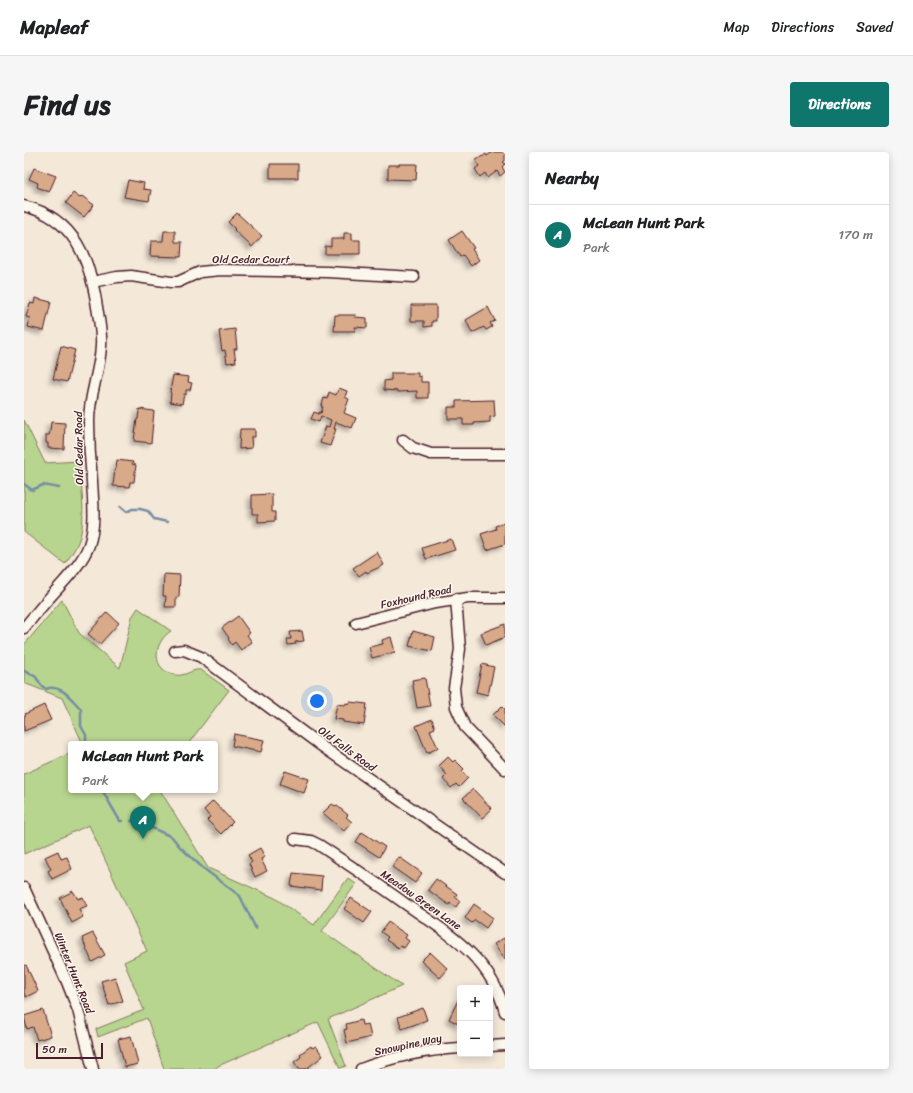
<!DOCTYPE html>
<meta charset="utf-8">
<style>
body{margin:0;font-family:Sriracha,sans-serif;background:#f6f6f6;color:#202124}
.controls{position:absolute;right:12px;bottom:12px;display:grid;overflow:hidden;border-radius:4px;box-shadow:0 2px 10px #0003}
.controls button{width:36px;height:36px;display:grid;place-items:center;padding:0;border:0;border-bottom:1px solid #e0e0e0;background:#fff;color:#202124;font:20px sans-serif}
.scale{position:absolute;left:12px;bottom:10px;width:67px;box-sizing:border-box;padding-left:4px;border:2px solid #4a1f2b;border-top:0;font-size:11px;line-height:14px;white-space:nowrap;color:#4a1f2b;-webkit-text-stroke:3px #fbf7ec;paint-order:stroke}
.you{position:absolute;left:293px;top:549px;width:14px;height:14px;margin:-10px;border:3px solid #fff;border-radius:50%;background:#1a73e8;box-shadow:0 0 0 6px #1a73e833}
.badge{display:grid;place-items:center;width:26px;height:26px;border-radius:50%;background:#0f766e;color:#fff;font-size:13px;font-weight:700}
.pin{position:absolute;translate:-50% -33px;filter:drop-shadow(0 1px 2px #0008)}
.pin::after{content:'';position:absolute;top:21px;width:14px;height:12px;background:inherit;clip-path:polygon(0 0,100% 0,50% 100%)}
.popup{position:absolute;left:44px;top:589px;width:150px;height:52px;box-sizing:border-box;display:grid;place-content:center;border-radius:4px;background:#fff;filter:drop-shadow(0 1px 3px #0005);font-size:13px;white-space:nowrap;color:#757577}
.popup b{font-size:15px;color:#202124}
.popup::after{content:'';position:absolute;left:50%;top:100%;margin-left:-8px;border:8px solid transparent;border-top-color:#fff}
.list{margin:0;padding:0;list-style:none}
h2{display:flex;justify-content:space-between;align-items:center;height:52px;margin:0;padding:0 16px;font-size:17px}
h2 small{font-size:13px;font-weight:400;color:#757577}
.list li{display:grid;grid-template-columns:26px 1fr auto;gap:12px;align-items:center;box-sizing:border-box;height:60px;padding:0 16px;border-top:1px solid #e0e0e0}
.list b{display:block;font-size:15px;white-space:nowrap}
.list p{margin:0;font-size:13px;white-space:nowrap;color:#757577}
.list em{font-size:13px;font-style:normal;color:#757577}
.map{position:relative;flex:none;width:481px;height:917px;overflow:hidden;border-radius:4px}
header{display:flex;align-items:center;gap:24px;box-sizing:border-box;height:56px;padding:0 20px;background:#fff;border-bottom:1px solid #e0e0e0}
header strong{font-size:19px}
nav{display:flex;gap:22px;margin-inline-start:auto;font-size:14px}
.intro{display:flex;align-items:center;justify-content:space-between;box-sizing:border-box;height:96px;padding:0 24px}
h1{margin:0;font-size:28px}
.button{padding:10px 18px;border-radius:4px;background:#0f766e;color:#fff;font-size:14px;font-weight:700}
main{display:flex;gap:24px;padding:0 24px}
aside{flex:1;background:#fff;border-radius:4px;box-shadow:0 2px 10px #0003}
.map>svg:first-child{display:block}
.green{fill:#b7d58e;stroke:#807a5c}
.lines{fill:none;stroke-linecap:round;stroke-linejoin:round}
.stream{stroke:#778da5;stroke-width:2.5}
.building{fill:#d8aa89;stroke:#4a1f2b;filter:url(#shadow)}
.street-casing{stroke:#4a1f2b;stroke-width:13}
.street{stroke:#fbf7ec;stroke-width:10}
.labels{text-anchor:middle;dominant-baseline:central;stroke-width:3;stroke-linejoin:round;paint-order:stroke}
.street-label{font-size:11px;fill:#4a1f2b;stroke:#fbf7ec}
</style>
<header>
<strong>Mapleaf</strong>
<nav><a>Map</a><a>Directions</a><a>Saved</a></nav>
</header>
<div class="intro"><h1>Find us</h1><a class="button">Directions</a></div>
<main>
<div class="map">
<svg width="481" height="917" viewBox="0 0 481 917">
<defs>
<filter id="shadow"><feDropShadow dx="-3.5" dy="3.5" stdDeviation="2" flood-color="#0004"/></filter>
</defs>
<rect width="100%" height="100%" fill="#f4e8d8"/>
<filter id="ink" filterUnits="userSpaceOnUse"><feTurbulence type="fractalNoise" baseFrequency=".025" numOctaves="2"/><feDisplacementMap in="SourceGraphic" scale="8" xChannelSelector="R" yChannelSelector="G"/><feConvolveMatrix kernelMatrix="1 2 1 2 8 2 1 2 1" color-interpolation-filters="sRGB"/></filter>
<g filter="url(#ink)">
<!-- green -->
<path class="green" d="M0,268L21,311L55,309C57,330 62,365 56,385C53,395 47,403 41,412L0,380Z
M38,448L55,481L96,516L108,465L114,456L147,479C131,489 126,514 147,522C161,527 167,516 177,518L205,538L164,592H59L38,546L0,531V493Z
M47,601V638H136L184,716L251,746L290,773L324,726L332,732L298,779L378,834L304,867L322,914L316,916L294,870L194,914L191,917H140L123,866L74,885L72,877L120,858L100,810L123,799L65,673L0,702V622Z"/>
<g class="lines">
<!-- stream -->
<path class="stream" d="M0,332L8,338L19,333L35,336
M96,355L102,360L108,357H116L124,359L130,367L143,370
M0,519L11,524L18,534L22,537C37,531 48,548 57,557V574L62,583V592
M78,638L96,669H98
M107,669L117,668L126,675L148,685L156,695L179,716L216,744L232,777"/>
</g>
<!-- building -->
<path class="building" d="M468,0H481V9L479,10L481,12L478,15L481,20L476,24L473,19L464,26L461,21L456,25L451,17L455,14L451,8L457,4L458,5L462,2L463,4Z
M246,12H274V26H246Z
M375,12H393L392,28L364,27V13H375Z
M10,16L32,24L25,40L13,35L14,31L5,27Z
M104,28L120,31L119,37L127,38L125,49L100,45Z
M49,41L56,46L58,44L70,53L60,65L42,51Z
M213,61L238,84L228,95L210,78L211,77L204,70Z
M140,79H151V90H158L157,105L126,104L127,89H139Z
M438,79L450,96L448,97L455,108L447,114L439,103L436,105L425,88Z
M320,81H328V88H336V102H301V94L307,95V87H320Z
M11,146L27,150L20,179L4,175L6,166L2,165L6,151L10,152Z
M387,153H412V169H408V174L400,175V169H387Z
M464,155L471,169L466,171L468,175L462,178L460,175L448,181L442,168Z
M311,163H332L331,165L343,166V176L331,175V179H310Z
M211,177L213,197H210L212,210L203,211L201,198L198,199L195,179Z
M37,194L51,198L43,230L29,227Z
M367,221H394V225L397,224V230H404V246H393V239L374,240V239L360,238V229L367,228Z
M149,223L165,225L164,230L168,231L166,238H162V243L160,242L158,252L146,250L147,241L146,240Z
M315,236L323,239L321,245L325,247L320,261L332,266L328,276L312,270L310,277H312L306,294L296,291L302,274L305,275L307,268L297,264L295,270L287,267L290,260L295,262V260L297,261L299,255H297L300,246L303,247L305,240L312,243Z
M470,248L471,264L466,265V270L450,271V273H439V267H424V255H432V249Z
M115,257L130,259L127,291L110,289L113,267H114Z
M27,270L41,271L40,297L24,296V291H22V283H25L26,279Z
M216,277H231V285H227L228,296L215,297Z
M93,308L109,310L108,312L112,313L110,330H106L105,335L89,334L91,317H92Z
M248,342V360H251V369L234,370V362H228V343Z
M480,371L481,375V392L463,398L457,382L472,377L471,374Z
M427,387L431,398L402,407L398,396Z
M353,400L360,413L343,421L342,419L335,424L329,416Z
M140,422L156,423L155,445H152V455H141L142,444H139Z
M83,460L95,471L76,492L64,482Z
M214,464L226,481L223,483L228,490L217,498L211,490L208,493L204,487L205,486L198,476Z
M481,472V485L462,493L457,481Z
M278,479L280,489L271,490L272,492L264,493L263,487H267L266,480Z
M389,479L411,485L408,499L385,494Z
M367,485L371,500L348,506L345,495L359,492L358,488Z
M458,512L470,515L464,543L452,540Z
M401,526L406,554L393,556L388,528Z
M326,550L343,552L340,573L319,570V568L310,567L313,552L321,553L322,551L325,552Z
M20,553L27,568L0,579V564L2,563L1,562Z
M478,554L481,557V575L469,563Z
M408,567L411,576L406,578L414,596L403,601L392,574Z
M210,582L240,588L237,600L208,594Z
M424,605L429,610L431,608L440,617L438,619L444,626L435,635L432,632L427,636L419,627L423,623L415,614Z
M261,619L285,627L280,641L256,632Z
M449,637L468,657L458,666L439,646Z
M189,649L209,670L197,682L183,668L186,665L180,658Z
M308,652L311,654L312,653L324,663L322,665L328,670L320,679L299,661Z
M338,680L361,695L355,705L332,690Z
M236,696L241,705L237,707L243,719L231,725L225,712L228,710L224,703Z
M34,699L37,707L43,705L48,717L28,727L24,719L27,717L21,705Z
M375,705L398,721L391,731L368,715Z
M269,721L298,724L297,738L267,734Z
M412,727L433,742L431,745L436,749L432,755L426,751L425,753L404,738Z
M49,739L54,747L59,745L63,754L55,757L59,765L48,771L36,746Z
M327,746L348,760L340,771L320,757Z
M450,752L469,766L462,776L451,768L448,771L441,766Z
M364,770L383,783L381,786L385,789L380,796L376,794L374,796L362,788L364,785L357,780Z
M69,781L81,803L68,810L58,786Z
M480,786L481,787V808L470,792Z
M406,800L424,817L416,826L397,809Z
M2,813L14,839L2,845L0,841V814Z
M91,825L99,849L85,853L77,829Z
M436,844V873L425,867Z
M399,856L403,868L378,877L374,865Z
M19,858L27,884L13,888L9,875L3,877L0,864Z
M337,868L338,873L344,872L347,885L323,891L320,878L323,877L322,872Z
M107,884L114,912L101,915L94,887Z
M287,894L288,896L292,894L299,904L282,917H275L270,910L277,905L276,902Z"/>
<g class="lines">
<defs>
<path id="street" d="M0,54C51,66 66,108 73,155C75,167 78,181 77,194C76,219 65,243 65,269C65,289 66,309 68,329C69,350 72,372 65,393C58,412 41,428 27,444C18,454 9,465 0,476
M68,130L93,125L107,124L147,130H154L176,120L197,118L304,120L390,125
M379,288L389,296L407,302H481
M432,447L436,497L430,536L432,555L441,575L481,617
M332,471L411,451L444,446H481
M151,499L160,498L177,505L299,595L481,721
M271,687L287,689L295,693C324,712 354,732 383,753C425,782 467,806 481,860
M0,736L43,830L54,858L69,917
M466,894L481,893
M337,917C368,905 402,898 436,896"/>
</defs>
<!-- street casing -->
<use href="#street" class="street-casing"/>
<!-- street -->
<use href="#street" class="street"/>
</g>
</g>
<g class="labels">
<!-- street labels -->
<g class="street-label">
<text x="227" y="107">Old Cedar Court</text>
<text transform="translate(55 296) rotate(-91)">Old Cedar Road</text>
<text transform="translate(392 445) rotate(-13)">Foxhound Road</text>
<text transform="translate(323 597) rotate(36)">Old Falls Road</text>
<text transform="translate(397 748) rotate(35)">Meadow Green Lane</text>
<text transform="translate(50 821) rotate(68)">Winter Hunt Road</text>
<text transform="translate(384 893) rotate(-12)">Snowpine Way</text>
</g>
</g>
</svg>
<div class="controls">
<button>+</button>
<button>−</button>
</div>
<div class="scale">50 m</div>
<div class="you"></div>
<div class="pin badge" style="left:119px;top:687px">A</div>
<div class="popup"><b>McLean Hunt Park</b>Park</div>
</div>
<aside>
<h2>Nearby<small></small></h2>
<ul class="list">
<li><span class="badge">A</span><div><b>McLean Hunt Park</b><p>Park</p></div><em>170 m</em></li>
</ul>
</aside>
</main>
